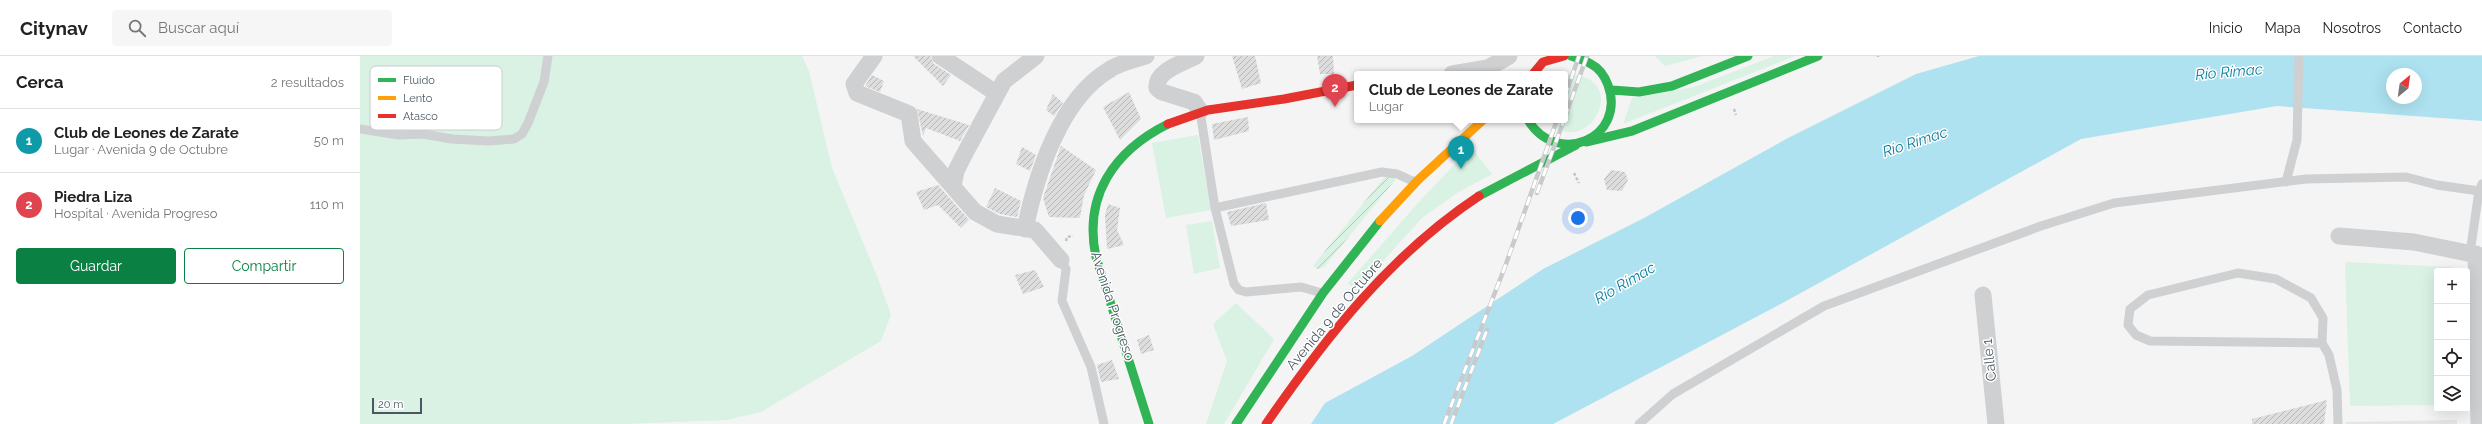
<!DOCTYPE html>
<html lang="es">
<meta charset="utf-8">
<style>
body{margin:0;font-family:Raleway,sans-serif;background:#f6f6f6;color:#222}
.controls{position:absolute;right:12px;bottom:12px;display:grid;overflow:hidden;border-radius:4px;box-shadow:0 4px 16px #0002}
.controls button{width:36px;height:36px;display:grid;place-items:center;padding:0;border:0;border-bottom:1px solid #e0e0e0;background:#fff;color:#222;font:20px sans-serif}
.compass{position:absolute;left:2026px;top:12px;width:36px;height:36px;border-radius:50%;background:#fff;box-shadow:0 4px 16px #0002;rotate:29deg}
.scale{position:absolute;left:12px;bottom:10px;width:50px;box-sizing:border-box;padding-left:4px;border:2px solid #4a5661;border-top:0;font-size:11px;line-height:14px;white-space:nowrap;color:#4a5661;-webkit-text-stroke:3px #fff;paint-order:stroke}
.you{position:absolute;left:1218px;top:162px;width:14px;height:14px;margin:-10px;border:3px solid #fff;border-radius:50%;background:#1a73e8;box-shadow:0 0 0 6px #1a73e833}
.badge{display:grid;place-items:center;width:26px;height:26px;border-radius:50%;background:#0b8043;color:#fff;font-size:13px;font-weight:700}
.pin{position:absolute;translate:-50% -33px;filter:drop-shadow(0 1px 2px #0008)}
.pin::after{content:'';position:absolute;top:21px;width:14px;height:12px;background:inherit;clip-path:polygon(0 0,100% 0,50% 100%)}
.popup{position:absolute;left:994px;top:15px;width:214px;height:52px;box-sizing:border-box;display:grid;place-content:center;border-radius:4px;background:#fff;filter:drop-shadow(0 1px 3px #0005);font-size:13px;white-space:nowrap;color:#767676}
.popup b{font-size:15px;color:#222}
.popup::after{content:'';position:absolute;left:50%;top:100%;margin-left:-8px;border:8px solid transparent;border-top-color:#fff}
.list{margin:0;padding:0;list-style:none}
h2{display:flex;justify-content:space-between;align-items:center;height:52px;margin:0;padding:0 16px;font-size:17px}
h2 small{font-size:13px;font-weight:400;color:#767676}
.list li{display:grid;grid-template-columns:26px 1fr auto;gap:12px;align-items:center;box-sizing:border-box;height:64px;padding:0 16px;border-top:1px solid #e0e0e0}
.list b{display:block;font-size:15px;white-space:nowrap}
.list p{margin:0;font-size:13px;white-space:nowrap;color:#767676}
.list em{font-size:13px;font-style:normal;color:#767676}
.actions{display:flex;gap:8px;padding:12px 16px}
.actions a{flex:1;padding:9px 0;border:1px solid #0b8043;border-radius:4px;text-align:center;font-size:14px;color:#0b8043}
.actions .main{background:#0b8043;color:#fff}
.icon{flex:none;width:22px;height:22px;fill:none;stroke:currentColor;stroke-width:2;stroke-linecap:round;stroke-linejoin:round}
.map{position:relative;flex:none;width:2122px;height:368px;overflow:hidden}
header{display:flex;align-items:center;gap:24px;box-sizing:border-box;height:56px;padding:0 20px;background:#fff;border-bottom:1px solid #e0e0e0}
header strong{font-size:19px}
nav{display:flex;gap:22px;margin-inline-start:auto;font-size:14px}
.search{width:280px;height:36px;background:#f6f6f6;display:flex;align-items:center;gap:10px;box-sizing:border-box;padding:0 14px;border-radius:4px;color:#767676;font-size:15px}
main{display:flex}
aside{flex:1;background:#fff}
.map>svg:first-child{display:block}
.education{fill:#e6e5e6}
.grass{fill:#d9f2e3}
.garden{fill:url(#garden-furrows)}
.water{fill:#aee2f0;fill-rule:evenodd}
.building{fill:url(#building-hatch)}
.lines{fill:none;stroke-linecap:round;stroke-linejoin:round}
.path{stroke:#bcc7c4;stroke-width:2.5;stroke-dasharray:3 2;stroke-linecap:butt}
.lane{stroke:#ced0d2;stroke-width:9}
.street{stroke:#ced0d2;stroke-width:17}
.fast{stroke:#30b455;stroke-width:9}
.slow{stroke:#ff9f0a;stroke-width:9}
.jam{stroke:#e5322d;stroke-width:9}
.rail-casing{stroke:#c9cacc;stroke-width:4.5}
.rail{stroke:#fff;stroke-width:3;stroke-dasharray:9;stroke-linecap:butt}
.labels{text-anchor:middle;dominant-baseline:central;stroke-width:3;stroke-linejoin:round;paint-order:stroke}
.street-label{font-size:14px;fill:#4a5661;stroke:#fff}
.water-label{font-size:15px;font-style:italic;fill:#0c7c9b;stroke:#fff}
.key{fill:#fff;stroke:#c9ccd0;stroke-width:1}
.key-label{font-size:11px;fill:#4a5661}
</style>
<header>
<strong>Citynav</strong>
<div class="search"><svg class="icon" aria-label="search" viewBox="0 0 24 24"><circle cx="10" cy="10" r="6"/><path d="M15 15l6 6"/></svg>Buscar aquí</div>
<nav><a>Inicio</a><a>Mapa</a><a>Nosotros</a><a>Contacto</a></nav>
</header>
<main>
<aside>
<h2>Cerca<small>2 resultados</small></h2>
<ul class="list">
<li><span class="badge" style="background:#0f9aa8">1</span><div><b>Club de Leones de Zarate</b><p>Lugar · Avenida 9 de Octubre</p></div><em>50 m</em></li>
<li><span class="badge" style="background:#e0444e">2</span><div><b>Piedra Liza</b><p>Hospital · Avenida Progreso</p></div><em>110 m</em></li>
</ul>
<div class="actions"><a class="main">Guardar</a><a>Compartir</a></div>
</aside>
<div class="map">
<svg width="2122" height="368" viewBox="0 0 2122 368">
<defs>
<pattern id="garden-furrows" width="10" height="10" patternUnits="userSpaceOnUse"><rect width="10" height="10" fill="#d9f2e3"/><path d="M-1 1l2-2M0 10L10 0M9 11l2-2" fill="none" stroke="#b2c7bb"/></pattern>
<pattern id="building-hatch" width="6" height="6" patternUnits="userSpaceOnUse"><rect width="6" height="6" fill="#ddddde"/><path d="M-1 1l2-2M0 6l6-6M5 7l2-2" fill="none" stroke="#b5b6b7"/></pattern>
</defs>
<rect width="100%" height="100%" fill="#f4f4f4"/>
<!-- education -->
<path class="education" d="M2097,364V368H1986L1985,366Z"/>
<!-- grass -->
<path class="grass" d="M0,0H442L449,15L472,112L517,220L531,259L521,285L401,356L366,364L264,368H0Z
M1295,0H1342L1305,10Z
M1414,0H1435L1263,68L1272,42L1334,31Z
M1210,18C1275,24 1223,107 1189,64H1205V19Z
M838,79L851,154L806,162L792,87Z
M1111,91L1132,118L1097,137L1062,162L995,236L988,227L1057,148Z
M852,165L860,212L834,218L826,169Z
M1985,206L2091,211V215H2077V349L1990,350Z
M876,247L914,283L864,368H846L867,305L853,268Z"/>
<!-- garden -->
<path class="garden" d="M1026,119L1035,122V124L964,211L957,213L953,210Z"/>
<!-- water -->
<path class="water" d="M1619,0H2122V65L1917,50L1721,83L1417,250L1193,368H951L965,347L1052,300L1183,213L1284,162L1428,82L1556,18ZM2032,18H2056V42H2032Z"/>
<!-- building -->
<path class="building" d="M553,0H570L574,8L591,19L583,30Z
M872,0H895L901,27L882,33Z
M957,0H973L974,18H960Z
M512,19L524,25L520,36L505,30Z
M769,36L781,63L760,84L743,51Z
M693,38L703,47L694,60L686,54Z
M557,53L609,69L600,85L566,72L563,80Z
M888,61L889,75L854,84L852,68Z
M701,90L736,114L724,139L720,162L689,161L683,142Z
M662,91L676,99L670,115L656,108Z
M1251,114L1265,116L1268,124L1262,135L1247,134L1244,123Z
M578,129L609,164L601,172L578,149L564,154L556,136Z
M635,132L661,145L657,161L640,158L626,151Z
M906,147L909,164L871,170L867,156Z
M748,148L760,152L757,174L764,189L747,193L745,159Z
M675,214L684,231L663,238L655,219Z
M789,279L794,294L781,298L777,284Z
M752,304L759,323L741,326L737,309Z
M1967,344L1964,368H1892V363Z"/>
<g class="lines">
<!-- path -->
<path class="path" d="M1518,0V1
M1374,53L1376,59
M1214,117L1219,127
M706,185L707,181L713,180"/>
<!-- lane -->
<path class="lane" d="M840,55L855,152L874,228L879,234L886,236L941,231L962,237
M0,73L39,79L63,78L92,83L129,85L154,83L162,78L168,67L184,26L188,0
M1926,126L1937,84L1939,0
M855,152L1022,116L1037,118L1055,126
M2110,197L2119,135L2122,128
M701,204L706,213L702,245L731,311L744,368
M1962,287L1790,285L1776,279L1768,269L1770,253L1788,239L1878,217L1916,223L1951,242L1963,262L1962,287L1969,299L1977,334L1978,368
M1279,368L1313,338L1464,250L1681,170L1754,147L1946,123L2046,121L2077,129L2119,135"/>
<!-- street -->
<path class="street" d="M514,0L494,28L497,37L549,58L553,85L615,156L637,168L675,174L701,204
M580,0L636,37
M836,0C823,7 795,15 797,32L802,36L834,46L840,55
M1092,18L1128,12L1149,0
M593,130L596,115L604,99L644,25L676,0
M665,173C676,120 700,43 749,14C759,7 774,4 786,0
M1979,180L2054,186L2122,200
M2116,198L2119,368
M1623,239L1636,368"/>
<!-- fast -->
<path class="fast" d="M1252,34L1279,36L1312,30L1388,0
M1168,64C1197,112 1267,82 1248,29C1245,21 1239,12 1231,8C1225,4 1217,2 1211,0
M1226,86L1272,75L1458,0
M1119,140L1216,89
M789,368L736,201C723,140 754,95 808,68
M876,368L963,237L1020,165"/>
<!-- slow -->
<path class="slow" d="M1020,165L1058,124L1123,64"/>
<!-- jam -->
<path class="jam" d="M1173,18L1183,6L1204,0
M808,68L848,54L924,43L997,29
M906,368C966,281 1030,199 1119,140"/>
<defs>
<path id="rail" d="M1205,40L1219,0
M1205,61L1227,0
M1177,137L1204,64
M1084,368L1146,208L1197,64
M1091,368L1127,274"/>
</defs>
<!-- rail casing -->
<use href="#rail" class="rail-casing"/>
<!-- rail -->
<use href="#rail" class="rail"/>
</g>
<g class="labels">
<!-- street labels -->
<g class="street-label">
<text transform="translate(753 250) rotate(72)">Avenida Progreso</text>
<text transform="translate(974 258) rotate(-50)">Avenida 9 de Octubre</text>
<text transform="translate(1629 304) rotate(-96)">Calle 1</text>
</g>
<!-- water labels -->
<g class="water-label">
<text transform="translate(1869 16) rotate(-5)">Río Rímac</text>
<text transform="translate(1555 86) rotate(-18)">Río Rímac</text>
<text transform="translate(1265 227) rotate(-30)">Río Rímac</text>
</g>
</g>
<!-- legend -->
<rect x="10" y="10" width="132" height="64" rx="6" class="key"/>
<rect x="18" y="22" width="18" height="4" fill="#30b455"/>
<rect x="18" y="40" width="18" height="4" fill="#ff9f0a"/>
<rect x="18" y="58" width="18" height="4" fill="#e5322d"/>
<g class="key-label">
<text x="43" y="28">Fluido</text>
<text x="43" y="46">Lento</text>
<text x="43" y="64">Atasco</text>
</g>
</svg>
<div class="controls">
<button>+</button>
<button>−</button>
<button><svg class="icon" aria-label="locate" viewBox="0 0 24 24"><circle cx="12" cy="12" r="6"/><path d="M12 2v4M12 18v4M2 12h4M18 12h4"/></svg></button>
<button><svg class="icon" aria-label="layers" viewBox="0 0 24 24"><path d="M12 4l9 5-9 5-9-5zM3 14l9 5 9-5"/></svg></button>
</div>
<svg class="compass" viewBox="-18 -18 36 36"><path d="M0-13l5 13h-10z" fill="#e53935"/><path d="M0 13l5-13h-10z" fill="#767676"/></svg>
<div class="scale">20 m</div>
<div class="you"></div>
<div class="pin badge" style="left:1101px;top:113px;background:#0f9aa8">1</div>
<div class="popup"><b>Club de Leones de Zarate</b>Lugar</div>
<div class="pin badge" style="left:975px;top:51px;background:#e0444e">2</div>
</div>
</main>
